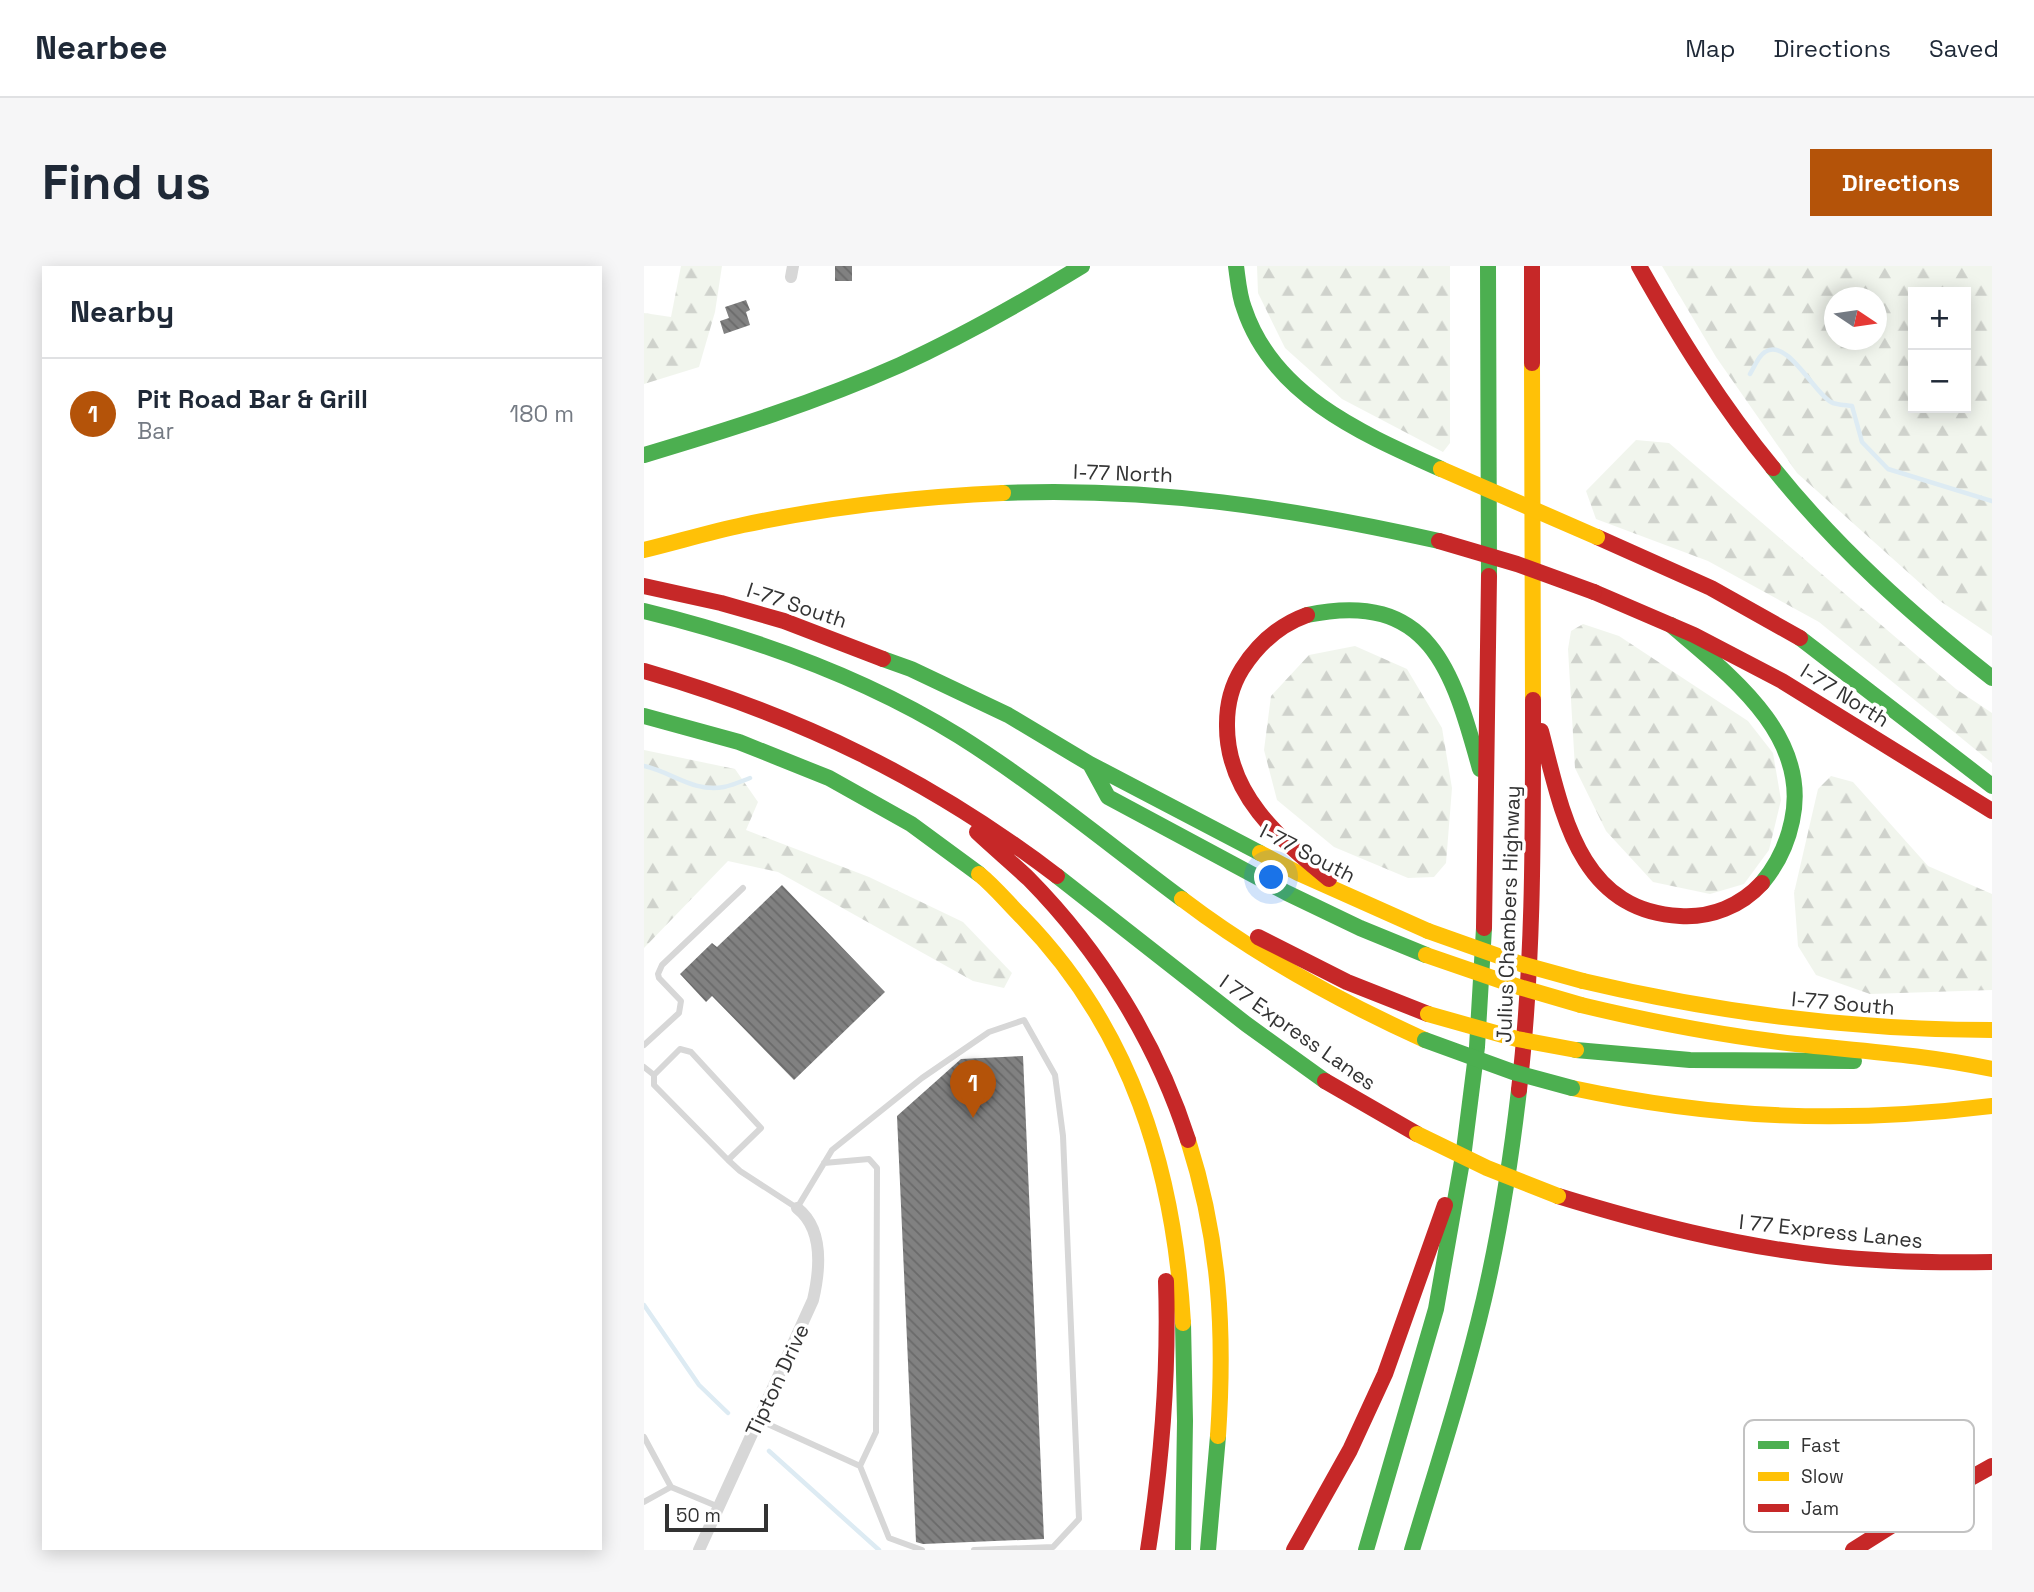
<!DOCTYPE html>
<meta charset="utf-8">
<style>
body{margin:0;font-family:"Space Grotesk",sans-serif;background:#f6f6f7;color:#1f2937}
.controls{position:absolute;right:21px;top:21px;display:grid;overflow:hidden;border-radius:0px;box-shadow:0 4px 18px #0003}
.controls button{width:63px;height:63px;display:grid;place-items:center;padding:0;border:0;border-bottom:2px solid #e0e1e3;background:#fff;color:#1f2937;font:35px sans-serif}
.compass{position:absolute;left:1180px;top:21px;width:63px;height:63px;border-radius:50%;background:#fff;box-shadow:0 4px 18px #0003;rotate:103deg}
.scale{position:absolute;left:21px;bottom:18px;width:103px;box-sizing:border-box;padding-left:7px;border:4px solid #333;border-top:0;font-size:19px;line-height:24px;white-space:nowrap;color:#333;-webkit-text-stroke:5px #fff;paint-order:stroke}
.you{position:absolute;left:628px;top:612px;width:24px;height:24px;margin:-18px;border:5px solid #fff;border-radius:50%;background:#1a73e8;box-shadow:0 0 0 10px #1a73e833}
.badge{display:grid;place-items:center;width:46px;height:46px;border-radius:50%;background:#b45309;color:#fff;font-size:23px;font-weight:700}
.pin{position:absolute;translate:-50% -58px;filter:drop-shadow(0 2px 4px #0008)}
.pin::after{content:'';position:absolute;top:37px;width:24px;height:21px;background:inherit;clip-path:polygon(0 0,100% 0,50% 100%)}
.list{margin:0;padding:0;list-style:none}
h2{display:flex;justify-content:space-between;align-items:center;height:91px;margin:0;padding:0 28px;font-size:30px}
h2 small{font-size:23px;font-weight:400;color:#747a83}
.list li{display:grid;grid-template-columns:46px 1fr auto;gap:21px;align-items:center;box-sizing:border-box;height:112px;padding:0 28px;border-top:2px solid #e0e1e3}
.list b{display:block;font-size:26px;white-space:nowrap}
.list p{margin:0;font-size:23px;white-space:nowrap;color:#747a83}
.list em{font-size:23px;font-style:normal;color:#747a83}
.map{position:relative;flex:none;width:1348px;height:1284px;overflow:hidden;border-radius:0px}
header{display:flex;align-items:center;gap:42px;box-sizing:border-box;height:98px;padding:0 35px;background:#fff;border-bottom:2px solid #e0e1e3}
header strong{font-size:33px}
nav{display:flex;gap:38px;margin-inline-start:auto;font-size:24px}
.intro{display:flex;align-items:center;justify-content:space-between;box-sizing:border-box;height:168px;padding:0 42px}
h1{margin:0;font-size:49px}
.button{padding:18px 32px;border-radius:0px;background:#b45309;color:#fff;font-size:24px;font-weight:700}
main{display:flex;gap:42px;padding:0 42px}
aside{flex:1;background:#fff;border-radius:0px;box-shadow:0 4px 18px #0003}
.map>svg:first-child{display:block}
.forest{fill:url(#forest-firs);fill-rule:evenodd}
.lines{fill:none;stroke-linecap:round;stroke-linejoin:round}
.stream{stroke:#ddebf3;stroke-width:4.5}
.building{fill:url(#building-back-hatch)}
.lane{stroke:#d7d7d7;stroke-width:6}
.street{stroke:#d7d7d7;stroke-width:12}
.fast{stroke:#4caf50;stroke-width:16}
.slow{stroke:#ffc107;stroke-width:16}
.jam{stroke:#c62828;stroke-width:16}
.fast-bridge{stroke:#4caf50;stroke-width:16}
.slow-bridge{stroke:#ffc107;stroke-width:16}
.jam-bridge{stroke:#c62828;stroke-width:16}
.labels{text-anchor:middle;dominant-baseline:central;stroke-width:7;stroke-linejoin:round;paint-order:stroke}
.street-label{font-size:21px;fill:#333;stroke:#fff}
.key{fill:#fff;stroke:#c2c2c2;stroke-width:2}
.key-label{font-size:19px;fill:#333}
</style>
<header>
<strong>Nearbee</strong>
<nav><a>Map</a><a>Directions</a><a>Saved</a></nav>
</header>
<div class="intro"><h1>Find us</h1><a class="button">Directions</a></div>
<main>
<aside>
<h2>Nearby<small></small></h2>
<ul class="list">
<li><span class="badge">1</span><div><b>Pit Road Bar &amp; Grill</b><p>Bar</p></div><em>180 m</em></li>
</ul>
</aside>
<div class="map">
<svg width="1348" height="1284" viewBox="0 0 1348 1284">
<defs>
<pattern id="forest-firs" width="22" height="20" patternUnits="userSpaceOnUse" patternTransform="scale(1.75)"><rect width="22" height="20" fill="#f1f5ed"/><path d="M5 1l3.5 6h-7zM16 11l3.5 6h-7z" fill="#cfd2cc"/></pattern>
<pattern id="building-back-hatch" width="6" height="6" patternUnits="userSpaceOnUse" patternTransform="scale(1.75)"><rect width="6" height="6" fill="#818181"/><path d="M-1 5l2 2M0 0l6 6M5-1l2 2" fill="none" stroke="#6a6a6a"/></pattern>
</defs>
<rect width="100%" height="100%" fill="#fff"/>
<!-- forest -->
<path class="forest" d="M37,0H78L71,46L55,101L0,118V47L27,51Z
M613,0H806V177L799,186L698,133L641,82L614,27Z
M1018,0H1348V370L1296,335L1153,207L1072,91ZM1269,26H1322V142H1269ZM1190,32H1232V74H1190Z
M992,174L1025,177L1312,423L1348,447V497L1175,356L1064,295L952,253L942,225Z
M939,358L975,370L1104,455L1129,487L1137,534L1125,584L1100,618L1066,628L1009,616L962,565L931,502L924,383L927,365Z
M711,380L763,403L798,462L808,522L802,597L790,611L764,612L690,581L633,534L620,484L627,430L665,389Z
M0,484L91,503L114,536L102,564L225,611L319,656L368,707L360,722L329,715L134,606L84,595L0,682Z
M1187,510L1209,516L1284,600L1348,628V724L1226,728L1172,709L1154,680L1150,627L1174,523Z"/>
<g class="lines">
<!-- stream -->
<path class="stream" d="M1106,108C1110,102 1114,90 1121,86C1143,71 1170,127 1187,136C1192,139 1202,139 1208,140L1218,176L1244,203L1348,235
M0,500C28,506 50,527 80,521C89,519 98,515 106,512
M0,1039L55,1119L84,1147
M125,1185L235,1284"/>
</g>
<!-- building -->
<path class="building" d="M191,0H208V15H191Z
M102,34L106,44L102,46L106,59L80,68L76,55L85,52L81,41Z
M138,619L241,726L150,814L68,730L62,736L36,708L68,677L73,681Z
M379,790L400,1273L279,1278L272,1276L253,850L317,793Z"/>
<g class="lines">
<!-- lane -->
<path class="lane" d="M0,779L35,747L37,735L15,712L14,708L18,699L99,622
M0,801L10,809
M84,894L117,862L47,786L36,783L10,809V819L84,894L96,905L153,942L188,884L278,812L345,766L380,754L411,809L419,870L435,1253L409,1281L330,1284
M180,897L225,893L233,902L232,1166L216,1200
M115,1154L216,1200L245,1272L278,1284
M0,1171L27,1221L75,1241
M0,1236L27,1221"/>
<!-- street -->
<path class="street" d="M147,11L149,0
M55,1284L169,1034C176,1004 180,963 153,942"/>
<!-- fast -->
<path class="fast" d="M592,0C594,14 595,29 600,42C629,130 719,168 797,203
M844,0L845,310
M0,189C87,163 173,136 256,99C319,70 379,36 438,0
M1129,202C1193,282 1268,349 1348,412
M359,227C510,221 648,242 795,275
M0,345C111,372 218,410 315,470C393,519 464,578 538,633
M663,349C786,323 809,405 836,503
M1027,359C1084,408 1167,469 1148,555C1143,579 1134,598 1118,617
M1156,372L1348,520
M239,393L267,403L364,449L446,498L616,587
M0,450L95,476L185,512L267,558L335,608
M446,498L464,531L643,627L716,662L782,689
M413,610L602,758L681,815
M932,784L1046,794L1210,795
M539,1284L541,1155L539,1057
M564,1284L574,1170
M722,1284L792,1043L820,884L833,781L840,662
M768,1284C793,1201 820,1118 840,1033C856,964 867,894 875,824"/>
<!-- slow -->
<path class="slow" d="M888,97L889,434
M0,284C33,276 66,266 99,259C184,241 271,231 359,227
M616,587L654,607L784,665
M335,608C350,620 363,636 377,650C487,762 530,902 539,1057
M538,633C613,690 695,735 781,774
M939,715C1074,747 1209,764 1348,764
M937,739C1008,756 1080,770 1152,778C1218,785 1283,789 1348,803
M928,822C1073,853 1201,858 1348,840
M544,874C576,974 581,1065 574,1170"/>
<!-- jam -->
<path class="jam" d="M888,0V97
M995,0C1035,71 1077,139 1129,202
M953,271L1067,322L1156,372
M0,320L77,337L140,355L239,393
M950,326L1050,369L1138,415L1348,545
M663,349C635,359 614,378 598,403C588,419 583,439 583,458C582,528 635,572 685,613
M0,405C155,450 284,512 413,610
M897,465C918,545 934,645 1036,650C1067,652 1097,640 1118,617
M333,566C350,582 368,597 385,613C456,685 513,777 544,874
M840,662L845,310
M614,671L703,716L784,748
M681,815L773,868
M875,824C890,694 889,564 889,434
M914,930C1002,957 1091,980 1183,990C1238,996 1293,997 1348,996
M504,1284C518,1194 525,1106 522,1015
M650,1284L706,1184L741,1108L801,939
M1209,1284L1298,1228L1348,1200"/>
<!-- fast-bridge -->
<path class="fast-bridge" d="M781,774L869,806L928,822"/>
<!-- slow-bridge -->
<path class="slow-bridge" d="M797,203L953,271
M784,665L877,698L939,715
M782,689L875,721L937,739
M784,748L873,773L932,784
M773,868L843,902L914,930"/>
<!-- jam-bridge -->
<path class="jam-bridge" d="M795,275L873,298L950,326"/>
</g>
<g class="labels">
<!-- street labels -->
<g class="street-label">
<text transform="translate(479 207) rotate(2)">I-77 North</text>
<text transform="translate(153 339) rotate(18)">I-77 South</text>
<text transform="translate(1201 429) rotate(32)">I-77 North</text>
<text transform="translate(664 587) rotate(27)">I-77 South</text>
<text transform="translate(864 648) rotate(-88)">Julius Chambers Highway</text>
<text transform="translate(1199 737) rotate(5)">I-77 South</text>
<text transform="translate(654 766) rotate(35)">I 77 Express Lanes</text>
<text transform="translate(1187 965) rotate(6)">I 77 Express Lanes</text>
<text transform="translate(133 1114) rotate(-65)">Tipton Drive</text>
</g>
</g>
<!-- legend -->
<rect x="1100" y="1154" width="230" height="112" rx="10" class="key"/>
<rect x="1114" y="1175" width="31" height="8" fill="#4caf50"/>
<rect x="1114" y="1206" width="31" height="9" fill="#ffc107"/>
<rect x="1114" y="1238" width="31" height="8" fill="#c62828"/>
<g class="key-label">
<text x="1157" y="1186">Fast</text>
<text x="1157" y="1217">Slow</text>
<text x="1157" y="1249">Jam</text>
</g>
</svg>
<div class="controls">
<button>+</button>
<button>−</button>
</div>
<svg class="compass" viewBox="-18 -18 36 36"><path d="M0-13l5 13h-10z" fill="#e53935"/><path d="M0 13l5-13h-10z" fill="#747a83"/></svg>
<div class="scale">50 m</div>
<div class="you"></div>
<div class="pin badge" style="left:329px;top:852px">1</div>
</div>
</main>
